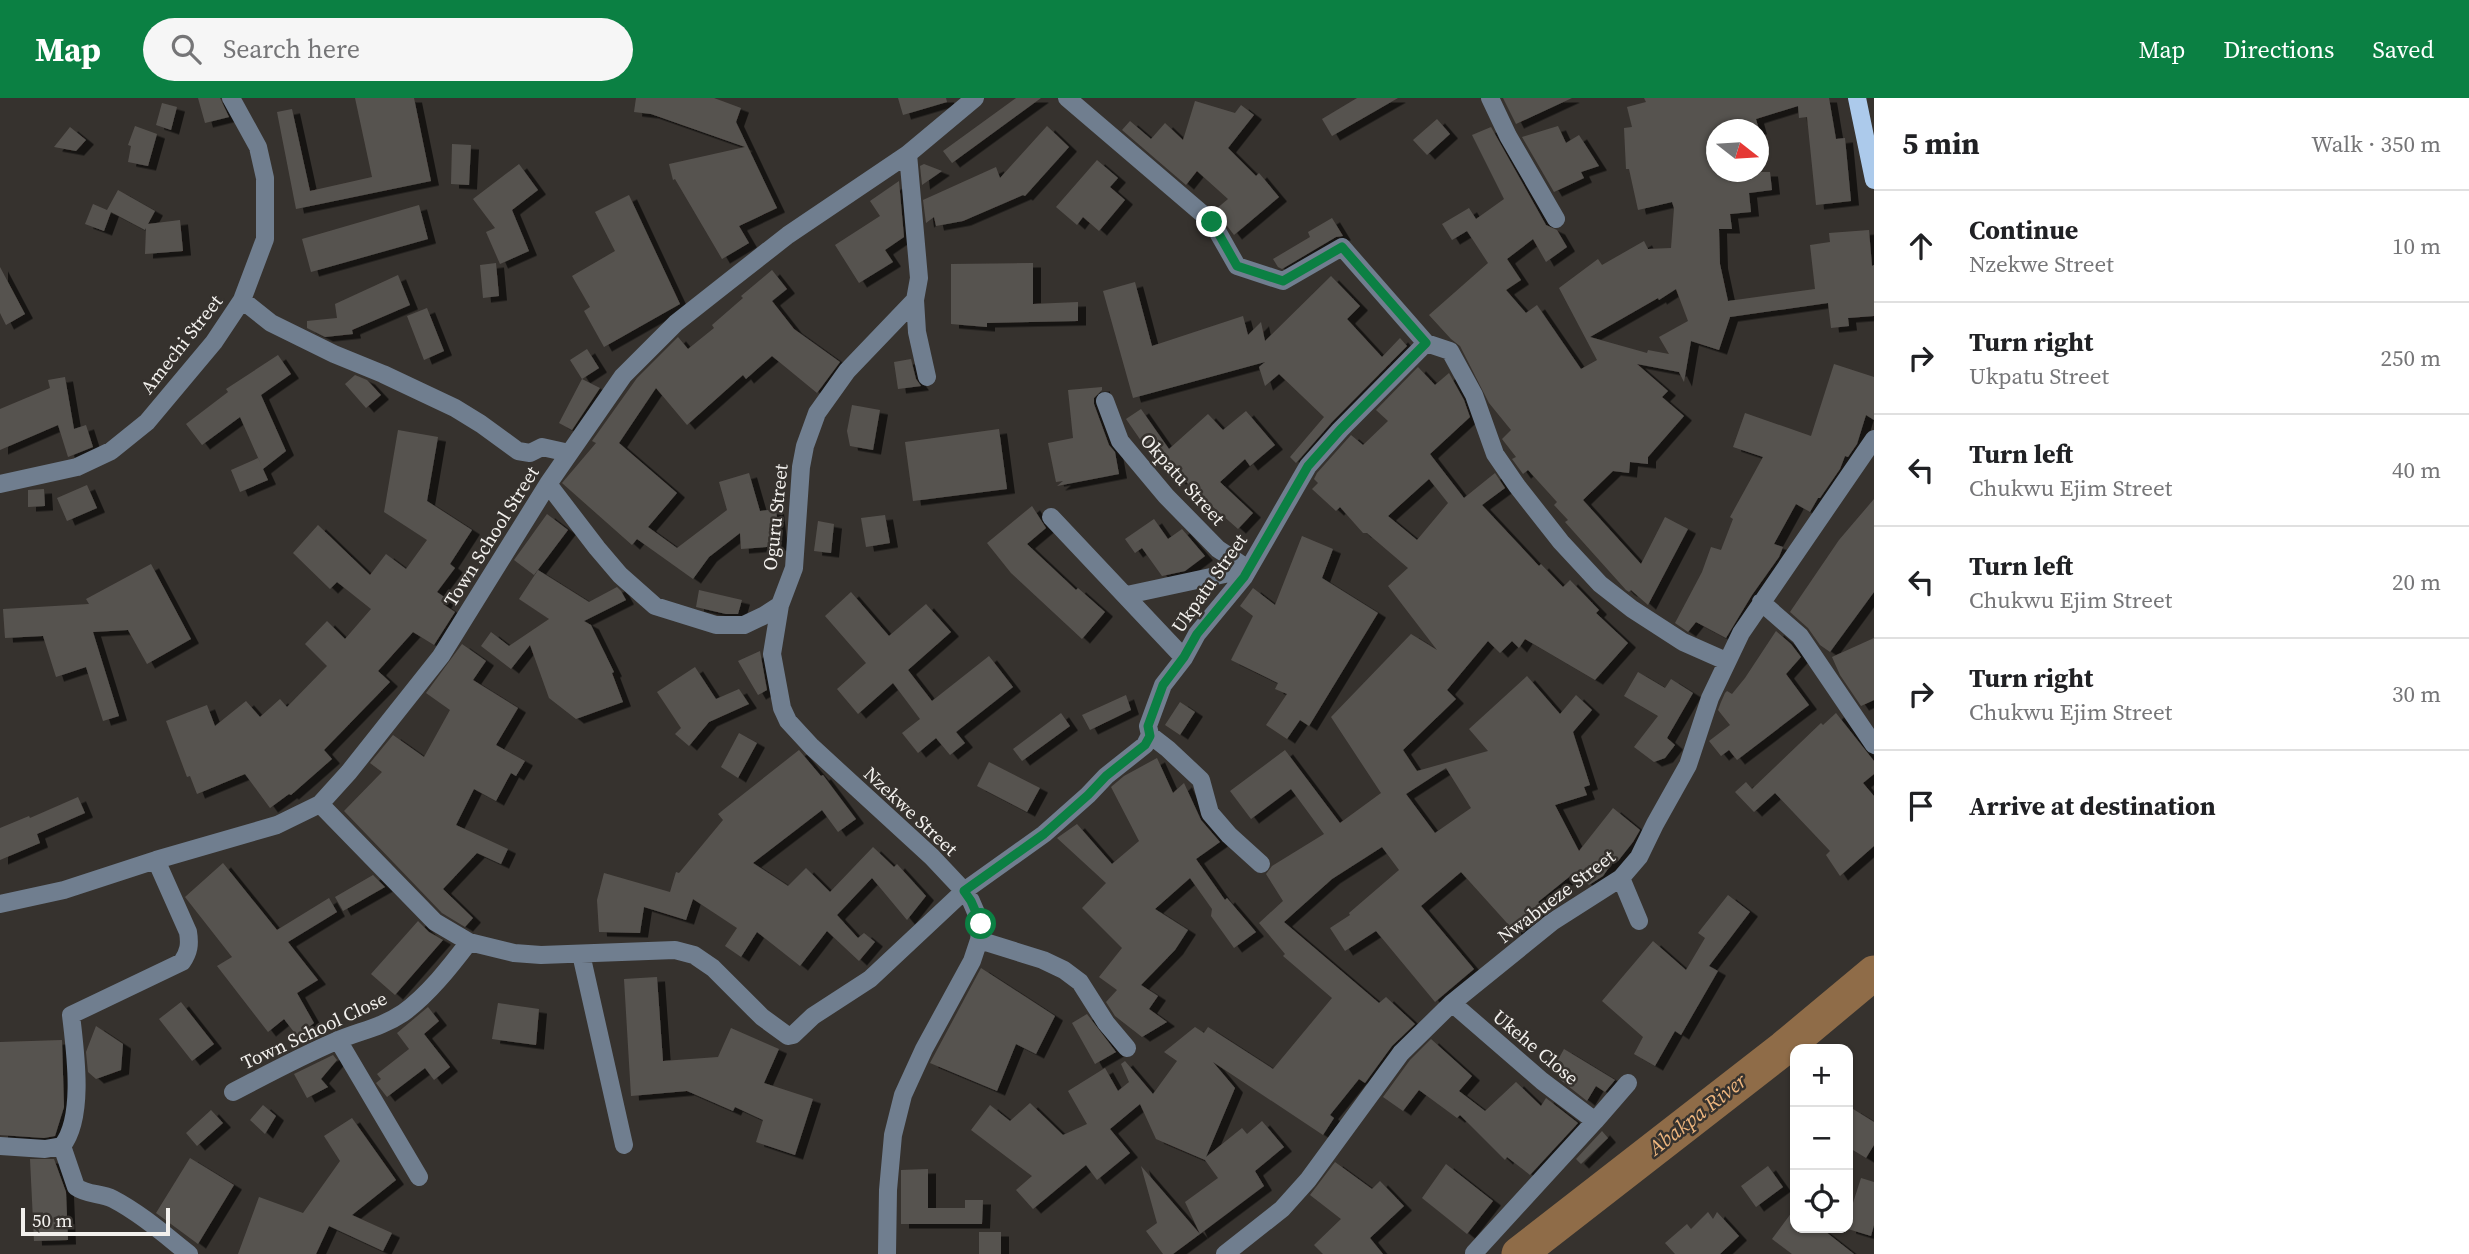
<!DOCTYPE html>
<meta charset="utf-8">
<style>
body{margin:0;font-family:"Source Serif 4",serif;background:#f6f6f6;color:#202124}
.controls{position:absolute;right:21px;bottom:21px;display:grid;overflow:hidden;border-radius:14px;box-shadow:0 2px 5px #0004}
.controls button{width:63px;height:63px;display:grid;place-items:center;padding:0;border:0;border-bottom:2px solid #e0e0e0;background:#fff;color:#202124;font:35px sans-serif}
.compass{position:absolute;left:1706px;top:21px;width:63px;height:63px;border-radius:50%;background:#fff;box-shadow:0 2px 5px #0004;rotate:107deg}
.scale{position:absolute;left:21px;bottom:18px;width:149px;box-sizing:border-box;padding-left:7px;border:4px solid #f2f0ed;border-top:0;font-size:19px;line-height:24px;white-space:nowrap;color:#f2f0ed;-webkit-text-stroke:5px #36322e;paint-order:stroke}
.stop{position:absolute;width:21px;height:21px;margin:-16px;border:5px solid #0b8043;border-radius:50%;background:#fff}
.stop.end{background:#0b8043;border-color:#fff;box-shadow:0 2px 7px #0008}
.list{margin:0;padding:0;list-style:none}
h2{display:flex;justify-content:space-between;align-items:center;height:91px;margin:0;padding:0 28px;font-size:30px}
h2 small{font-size:23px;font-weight:400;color:#757577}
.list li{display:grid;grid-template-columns:46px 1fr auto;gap:21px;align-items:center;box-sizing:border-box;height:112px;padding:0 28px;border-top:2px solid #e0e0e0}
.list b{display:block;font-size:26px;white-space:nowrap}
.list p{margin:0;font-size:23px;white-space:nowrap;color:#757577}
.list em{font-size:23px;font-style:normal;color:#757577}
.icon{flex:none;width:38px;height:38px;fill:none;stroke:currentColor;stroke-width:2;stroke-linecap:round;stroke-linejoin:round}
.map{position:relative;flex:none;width:1874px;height:1156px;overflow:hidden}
header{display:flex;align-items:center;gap:42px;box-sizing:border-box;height:98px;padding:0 35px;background:#0b8043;color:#fff}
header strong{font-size:33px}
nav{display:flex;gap:38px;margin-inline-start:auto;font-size:24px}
.search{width:490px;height:63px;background:#f6f6f6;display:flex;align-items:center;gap:18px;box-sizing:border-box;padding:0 24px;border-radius:38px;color:#757577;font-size:26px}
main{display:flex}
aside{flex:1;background:#fff}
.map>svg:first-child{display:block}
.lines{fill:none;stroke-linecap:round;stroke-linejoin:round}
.river{stroke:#8f6c48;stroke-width:35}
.building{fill:#57534f;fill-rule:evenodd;filter:url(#shadow)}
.minor{stroke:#707e8f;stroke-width:18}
.major{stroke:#accaeb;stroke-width:18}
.route{stroke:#0b8043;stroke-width:9}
.labels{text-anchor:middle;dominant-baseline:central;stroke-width:5;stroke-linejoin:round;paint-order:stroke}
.street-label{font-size:19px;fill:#f2f0ed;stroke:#36322e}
.water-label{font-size:21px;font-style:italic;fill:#eeb67e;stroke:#36322e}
</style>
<header>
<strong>Map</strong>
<div class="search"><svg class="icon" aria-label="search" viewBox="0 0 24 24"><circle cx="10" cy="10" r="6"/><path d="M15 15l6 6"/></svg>Search here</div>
<nav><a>Map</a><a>Directions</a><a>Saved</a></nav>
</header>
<main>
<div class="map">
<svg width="1874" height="1156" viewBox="0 0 1874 1156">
<defs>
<filter id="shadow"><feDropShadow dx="8" dy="4.5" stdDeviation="0" flood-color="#0009"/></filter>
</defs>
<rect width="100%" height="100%" fill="#36322e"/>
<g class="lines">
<!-- river -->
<path class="river" d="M1519,1156L1784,950L1874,875"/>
</g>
<!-- building -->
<path class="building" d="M198,0H220L229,19L205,25Z
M355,0H414L431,83L296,111L277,14L292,11L310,93L372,79Z
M636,0H714L741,10L736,24L777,110L739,128L749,145L722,161L675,81L673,82L669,66L745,49L651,16L634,14Z
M898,0H946L947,4L903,17Z
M1016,0H1041L952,65L943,53Z
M1357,0H1398L1332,38L1322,21Z
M1503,0H1572L1516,26Z
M1644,0H1829L1836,41L1845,40L1851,103L1816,107L1807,19L1799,20L1798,8L1756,21L1759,32H1717V74H1770L1772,92L1749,95L1751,114L1730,116L1732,131H1719L1720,166L1728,203L1815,191L1810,147L1830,144L1829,135L1869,132L1872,168L1874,167V218L1848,220L1849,228L1831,230L1828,205L1730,219L1719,252L1691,243L1684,284L1679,274L1637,266L1668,293L1662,299L1684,318L1648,359V366L1630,364L1629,375L1613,373L1583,402L1641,466L1665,419L1688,431L1648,507L1631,492L1629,494L1626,492L1565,424L1568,422L1554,407L1557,404L1528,372L1523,376L1512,361L1516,359L1502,341L1511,332L1489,305L1460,248L1451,241L1429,217L1488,165L1467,133L1452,142L1442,126L1469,110L1476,121L1504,101L1472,37L1491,29L1546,127L1557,132L1567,149L1546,164L1533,141L1507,161L1521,182L1506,192L1526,215L1537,207L1581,271L1597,262L1559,190L1598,161L1602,167L1644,143L1648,151L1671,150L1674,110L1672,104L1638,112L1629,71H1626L1624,30L1632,29L1627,9L1646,4ZM1676,191L1688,223L1659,239L1669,256L1648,252L1647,255L1590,239L1658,200L1659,202Z
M1195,3L1235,15L1241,7L1254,17L1228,50L1256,78L1259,75L1279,99L1234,137L1215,112L1228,101L1197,73L1186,87L1122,32L1130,23L1151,41L1165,25L1183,42Z
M162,5L177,9L171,32L156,27Z
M1437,21L1450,36L1427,57L1413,42Z
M135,28L157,36L148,68L128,64L131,48L128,47Z
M1047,28L1069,49L1025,98L1023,97L963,123L936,128L934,119L926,125L923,102L996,69L1000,80Z
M1558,28L1566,45L1579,37L1599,68L1581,74L1584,80L1554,94L1522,39Z
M70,29L86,42L76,53L54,49Z
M452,46L471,47L469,87L451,86Z
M1097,62L1118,80L1110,89L1125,102L1099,133L1083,119L1077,127L1056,109Z
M519,66L538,92L512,112L529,153L500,166L486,134L495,130L473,101Z
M924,66L942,73L922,87L920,68Z
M899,83L904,139L885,152L893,164L859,185L835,147L880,118L870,103Z
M118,92L155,113L148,126L180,122L183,153L145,156L146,130L145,132L111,114L104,133L85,126L93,106L107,112Z
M629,97L680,206L604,249L584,213L590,209L572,178L615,153L595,114Z
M419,107L428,141L311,174L302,141Z
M1332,120L1343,138L1336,139L1282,171L1278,169L1273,161L1310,139L1308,134Z
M496,165L499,198L483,200L480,167Z
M1033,165V206L1078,204V223L987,225V229L951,226V166Z
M0,169L25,216L6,227L0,215Z
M772,172L787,191L772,203L794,231L840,264L817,295L772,258L746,281L743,277L687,327L656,290L619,345L677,395L648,429L677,450L727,412L719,384L749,375L760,413L776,411L780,448L741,451L740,435L709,459L693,481L637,441L632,447L562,385L596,345L592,343L637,280L678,239L688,251L714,230L712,227L743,200L741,198Z
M398,177L410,207L352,232L353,236L325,239L307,230V223L337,220L335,206Z
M1331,178L1360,208L1347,221L1382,259L1400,240L1407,248L1332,324L1296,365L1290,359L1324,319L1279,276L1265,288L1259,269L1265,264L1133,300L1103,193L1135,184L1152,248L1243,218L1248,237L1261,224L1265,243Z
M427,210L444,253L424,262L407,218Z
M587,251L599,270L582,281L570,262Z
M278,257L291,276L261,297L286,353L263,371L240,319L202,347L186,326L228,294L226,291Z
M911,261L916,281L921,288L898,291L894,264Z
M1834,266L1874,279V322L1866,317L1857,346L1848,359L1845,358L1840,371L1820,400H1818L1810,414L1796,406L1774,446L1783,449L1779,459L1752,497L1726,540L1696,524L1688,534L1675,525L1702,474L1711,449L1721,452L1733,421L1730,419L1763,359L1733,349L1745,315L1811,338Z
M1418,269L1435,287L1449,275L1464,302L1470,319L1430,356L1464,400L1495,375L1505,390L1482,407L1539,468L1541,466L1563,489L1570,482L1599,512L1596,515L1628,545L1595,582L1525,541L1519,550L1512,543L1500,555L1488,543L1447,592L1456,601L1403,652L1417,673L1488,653L1469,631L1527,578L1560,616L1576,597L1592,612L1573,634L1590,687L1584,689L1587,697L1555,707L1579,753L1613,710L1640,732L1633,744L1618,763L1615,761L1603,778L1589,787L1574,775L1538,804L1543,810L1516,835L1461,774L1421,808L1474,871L1435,904L1376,833L1345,853L1330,830L1350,817L1349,815L1399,772L1382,749L1332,781L1284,824L1379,905L1386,899L1415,926L1392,948L1365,985L1359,981L1330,1017L1334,1020L1323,1037L1213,964L1235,990L1206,1059L1242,1030L1247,1036L1262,1023L1284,1049L1255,1073L1264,1088L1200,1136L1185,1104L1218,1080L1205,1062L1156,1041L1140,1006L1110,1031L1130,1055L1097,1082L1086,1067L1033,1111L1016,1092L1032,1078L971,1032L990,1007L1010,1023L1030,1005L1063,1037L1087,1026L1068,993L1105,970L1118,993L1129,984L1121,966L1125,963L1153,996L1177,963L1164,954L1195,929L1204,935L1208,929L1273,971L1332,900L1283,858L1285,856L1259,825L1283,803L1266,776L1272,768L1324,736L1291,691L1251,721L1230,693L1285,652L1340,725L1381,695L1331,619L1411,536L1437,552L1388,488L1408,470L1367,435H1363L1340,409L1336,413L1312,391L1318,385L1314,381L1317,375L1351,337L1363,347L1388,323L1376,312ZM1429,381L1448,405L1417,442L1388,418ZM1446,670L1471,710L1435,735L1406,696Z
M355,277L367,282L381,297L366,310L345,286Z
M65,279L74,331L86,327L93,349L68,359L58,327L0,352V311L50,290L48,282Z
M582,281L600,290L572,332L559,325Z
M1102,289V292L1094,300V306L1109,347L1115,354L1119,376L1057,388L1063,383L1056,384L1048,345L1073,340L1068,292Z
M852,307L880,312L873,352L850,348L847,333Z
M1141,311L1169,351L1208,316L1223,332L1246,313L1275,347L1250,368L1245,361L1220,384L1253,415L1238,431L1203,400L1202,401L1182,379L1178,382L1144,347L1126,321Z
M999,331L1007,391L913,403L905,344Z
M398,332L438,339L427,403L472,432L450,466L455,470L437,494L447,501L443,506L455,514L434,547L413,534L378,573L390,584L324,652L332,661L291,697L289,696L270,710L245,676L197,696L190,678L187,679L166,623L207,607L215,628L246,603L260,619L280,601L287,609L327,568L305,546L327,523L345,541L371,511L337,484L330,491L293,455L318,427L370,477L386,456L406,471L427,442L384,414Z
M258,360L268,382L240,394L231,372Z
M87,387L97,410L67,423L57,400Z
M44,391L45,408L28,409V392Z
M1874,401V494L1830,554L1820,547L1808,530L1790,514L1839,442Z
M1032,408L1046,430L1027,446L1076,492L1078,490L1105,514L1082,541L1011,475L987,445Z
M547,416L568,432L534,477L514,462Z
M885,417L890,445L866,449L861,420Z
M1154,421L1168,441L1182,431L1205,458L1185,473L1162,478L1142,450L1135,455L1125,441Z
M818,423L834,426L831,455L814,453Z
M1302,438L1333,451L1322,480L1378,515L1309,628L1300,622L1287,641L1266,627L1287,596L1275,591L1278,585L1231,562L1253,518L1240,508L1253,490L1275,507Z
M151,466L191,541L147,566L128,532L93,534L119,618L103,623L86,569L56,579L43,538L5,540L3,511L89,506L86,501Z
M538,472L589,504L617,489L621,493L626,502L584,523L591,527L614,574L612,575L623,604L576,621L549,600L530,547L511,571L481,548L491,534L509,548L549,521L519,501Z
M699,492L742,502L738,516H726L696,509Z
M851,494L889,538L926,506L951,534L908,572L932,603L989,558L1013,589L956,634L965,645L950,657L936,640L918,655L902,635L920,621L893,585L858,616L837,591L866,565L825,518Z
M1776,533L1791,546L1801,559L1786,576L1809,607L1737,662L1729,652L1721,658L1709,643L1730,627L1718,612L1721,604L1725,595L1727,593L1732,596L1745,580Z
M1874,540V602L1861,608L1840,577L1832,559Z
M462,546L486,563L473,582L518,610L496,647L525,663L516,678L511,675L496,703L474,691L456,727L508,751L501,766L477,755L443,791L473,820L465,829L442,815L344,713L382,674L370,665L393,637L424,659L450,612L426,595Z
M760,553L767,592L758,597L738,563Z
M695,569L716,601L739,591L749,606L709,624L689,648L675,636L681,630L657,594Z
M1638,574L1665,590L1671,581L1693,595L1667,640L1675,647L1665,660L1654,664L1634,649L1658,618L1624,598Z
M1126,597L1131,612L1090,632L1082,617Z
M1180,604L1195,614L1180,637L1165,627Z
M1061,615L1070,628L1022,663L1013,651Z
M1836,615L1874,663V676L1863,685L1874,698V748L1840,778L1826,757L1830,753L1775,695L1754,714L1735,694L1746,684L1752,691L1821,625L1823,627Z
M739,635L757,645L738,680L721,669Z
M799,652L821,678L823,677L856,721L838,734L822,712L753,765L788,788L806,770L830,794L873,749L894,769L897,766L926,798L907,822L872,780L837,817L858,840L864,835L875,844L859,863L827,833L800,868L757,834L741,859L725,848L737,830L693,801L686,822L644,809L640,835L599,834L597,802L604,775L670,794L676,774L679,775L723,722L718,716Z
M1157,660L1173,695L1184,685L1201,722L1220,744L1196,761L1225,802L1227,800L1256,834L1234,850L1211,818L1212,811L1190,780L1155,811L1188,832L1175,852L1141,887L1158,898L1149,911L1167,924L1142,939L1115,918L1106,904L1117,892L1099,879L1122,850L1082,810L1106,785L1057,740L1077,726L1112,766L1139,743L1111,689L1124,678Z
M989,664L1040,690L1027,714L977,688Z
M78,699L85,715L37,736L40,745L0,762V730L29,718L30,720Z
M223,765L277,832L329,800L337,814L288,844L318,882L297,895L314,925L297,938L284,921L268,934L217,868L232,859L185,799Z
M373,777L385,789L343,813L335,799Z
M1728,797L1750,814L1709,868L1718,873L1681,937L1675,933L1655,968L1634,956L1643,939L1602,903L1653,843L1686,872L1705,840L1698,835Z
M418,823L429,834L443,842L395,897L371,876Z
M981,870L1055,918L1036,956L1016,946L997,993L930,965Z
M657,879L663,963L718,959L731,930L779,951L764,985L813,1001L795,1057L756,1044L763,1022L735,1009L733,1013L687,993L631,998L624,881Z
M181,904L214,946L192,963L159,921Z
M498,905L539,911L536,947L492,941Z
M428,909L439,923L424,936L450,969L434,982L425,970L387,999L376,985L381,981L377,976L409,951L397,935Z
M1087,916L1116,954L1095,966L1072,925Z
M96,928L123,946L121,972L96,981L88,974L86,954Z
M1431,941L1472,978L1459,993L1485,1013L1516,984L1541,1008L1546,1000L1578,1025L1530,1077L1507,1059L1505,1062L1460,1017L1457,1020L1419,992L1403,1013L1383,999L1410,962Z
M62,942L64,1009L55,1038L44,1040L0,1037V944Z
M1564,951L1615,982L1605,994L1596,988L1587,1003L1558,980L1562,974L1554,969Z
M333,957L337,962L321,981L328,989L307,1000L294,976Z
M263,1007L276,1018L265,1036L250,1022Z
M1853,1011L1874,1024V1047L1866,1060L1848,1049V1021Z
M211,1012L223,1025L197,1048L186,1035Z
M352,1020L396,1082L352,1117L392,1135L383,1153L329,1128L316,1156H238L259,1099L303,1115L340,1063L324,1038Z
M1602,1033L1608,1040L1581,1066L1576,1061Z
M190,1060L234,1087L198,1146L156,1115Z
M30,1061H54L66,1094L68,1142L34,1143Z
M1335,1064L1372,1091L1380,1083L1404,1108L1370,1140L1383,1156H1323L1314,1147L1341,1121L1310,1097Z
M1446,1066L1493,1103L1467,1136L1422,1100Z
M1141,1068L1200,1136L1173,1156H1163L1146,1133L1157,1125Z
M1768,1068L1783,1089L1756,1109L1741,1088Z
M928,1071V1110H965V1102H983L982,1126H901V1072Z
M1861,1080L1874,1084V1127L1871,1138L1848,1131V1103L1853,1105Z
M1795,1110V1130H1821L1854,1156H1792L1772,1141Z
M1708,1114L1713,1121L1717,1114L1739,1138L1720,1156H1675L1665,1145L1687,1126L1691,1131Z
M979,1134H1001V1156H979Z"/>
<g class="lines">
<!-- minor -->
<path class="minor" d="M1067,0L1212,124L1237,168L1283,183L1342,149L1426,245L1450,253L1474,297L1495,356L1517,388L1561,444L1600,486L1632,511L1683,544L1726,563
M1490,0L1508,38L1556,121
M242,202L271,225L334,256L383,276L455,310L481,326L518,353L530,355L542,349L569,355
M915,202L917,234L927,279
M1105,303L1120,343L1166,398L1218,451L1248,471
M0,386L77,369L111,353L147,324L214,244L242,202L265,141V80L258,49L231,0
M548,386L597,450L620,477L655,508L716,527H744L763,518L780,507L794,470L801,369L805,348L817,315L847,273L915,202L919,180L908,56
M1051,419L1184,560
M1127,497L1248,471
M1761,504L1800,538L1874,647
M780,507L772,556L782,610L788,623L812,649L932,759L964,793L971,803L981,826L979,842L972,863L924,951L903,997L893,1037L888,1092L887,1156
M1150,637L1168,651L1201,682L1210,715L1229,737L1261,766
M320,706L435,824L469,844L514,855L541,857L675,852L694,857L713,870L762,919L788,938L793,937L813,918L870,881L964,793L1044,736L1088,697L1106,678L1145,647L1150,637L1148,628L1163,587L1184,560L1197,536L1244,479L1308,368L1340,332L1426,245
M1621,780L1639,823
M0,806L64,792L156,762L277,727L320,706L349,674L441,558L548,386L623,278L676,225L728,184L788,137L908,56L975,0
M979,842L1043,862L1064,872L1080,884L1106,925L1127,950
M581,856L624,1047
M1452,905L1542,983L1595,1023L1628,985
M338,942L419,1079
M233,994C266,977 299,959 334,944C358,933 379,931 403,915C428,897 450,869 469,844
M0,1048L45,1051L62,1048C85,1019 75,952 71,917L182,864C189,854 190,846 188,834L156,762
M62,1048L76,1089C87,1097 101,1095 113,1101C140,1115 165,1137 189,1156
M1474,1155L1595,1023
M1225,1156L1282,1111L1308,1082L1401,955L1452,905L1552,824L1621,780L1639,759L1655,726L1688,667L1710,600L1741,535L1874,341"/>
<!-- major -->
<path class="major" d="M1857,0L1874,82"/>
</g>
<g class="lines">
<!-- route -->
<path class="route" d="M981,826L971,803L964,793L1044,736L1088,697L1106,678L1145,647L1150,638L1148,628L1163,587L1184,559L1197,536L1244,479L1308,368L1340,332L1426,245L1342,149L1283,183L1237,168L1212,124"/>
</g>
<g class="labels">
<!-- street labels -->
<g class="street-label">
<text transform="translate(181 246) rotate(-52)">Amechi Street</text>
<text transform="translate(1183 381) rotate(48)">Okpatu Street</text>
<text transform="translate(775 419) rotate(-84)">Oguru Street</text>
<text transform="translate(491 438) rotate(-58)">Town School Street</text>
<text transform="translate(1209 485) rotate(-55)">Ukpatu Street</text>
<text transform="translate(911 713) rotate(43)">Nzekwe Street</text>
<text transform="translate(1556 798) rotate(-37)">Nwabueze Street</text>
<text transform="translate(314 932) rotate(-25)">Town School Close</text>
<text transform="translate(1536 949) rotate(40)">Ukehe Close</text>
</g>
<!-- water labels -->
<g class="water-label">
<text transform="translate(1697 1016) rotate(-38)">Abakpa River</text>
</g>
</g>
</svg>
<div class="controls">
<button>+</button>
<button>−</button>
<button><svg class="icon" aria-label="locate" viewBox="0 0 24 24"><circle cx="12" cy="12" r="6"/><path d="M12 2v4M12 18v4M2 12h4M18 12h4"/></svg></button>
</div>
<svg class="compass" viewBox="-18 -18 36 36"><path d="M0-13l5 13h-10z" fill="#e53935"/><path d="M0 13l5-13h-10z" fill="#757577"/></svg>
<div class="scale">50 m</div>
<div class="stop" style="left:981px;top:826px"></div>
<div class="stop end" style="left:1212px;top:124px"></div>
</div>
<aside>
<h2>5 min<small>Walk · 350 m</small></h2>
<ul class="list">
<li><svg class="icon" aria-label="ahead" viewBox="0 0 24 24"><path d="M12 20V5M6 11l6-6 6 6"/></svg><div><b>Continue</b><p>Nzekwe Street</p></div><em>10 m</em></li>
<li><svg class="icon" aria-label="right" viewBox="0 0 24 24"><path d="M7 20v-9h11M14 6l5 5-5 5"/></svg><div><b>Turn right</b><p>Ukpatu Street</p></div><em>250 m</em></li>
<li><svg class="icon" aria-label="left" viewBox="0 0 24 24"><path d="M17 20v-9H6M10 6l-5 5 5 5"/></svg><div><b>Turn left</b><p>Chukwu Ejim Street</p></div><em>40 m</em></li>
<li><svg class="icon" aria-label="left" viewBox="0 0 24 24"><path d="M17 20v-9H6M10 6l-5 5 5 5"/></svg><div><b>Turn left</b><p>Chukwu Ejim Street</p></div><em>20 m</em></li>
<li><svg class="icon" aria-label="right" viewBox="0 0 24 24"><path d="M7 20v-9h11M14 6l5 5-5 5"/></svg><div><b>Turn right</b><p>Chukwu Ejim Street</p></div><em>30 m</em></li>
<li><svg class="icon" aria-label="arrive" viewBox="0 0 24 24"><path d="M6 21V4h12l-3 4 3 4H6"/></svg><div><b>Arrive at destination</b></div></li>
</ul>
</aside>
</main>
